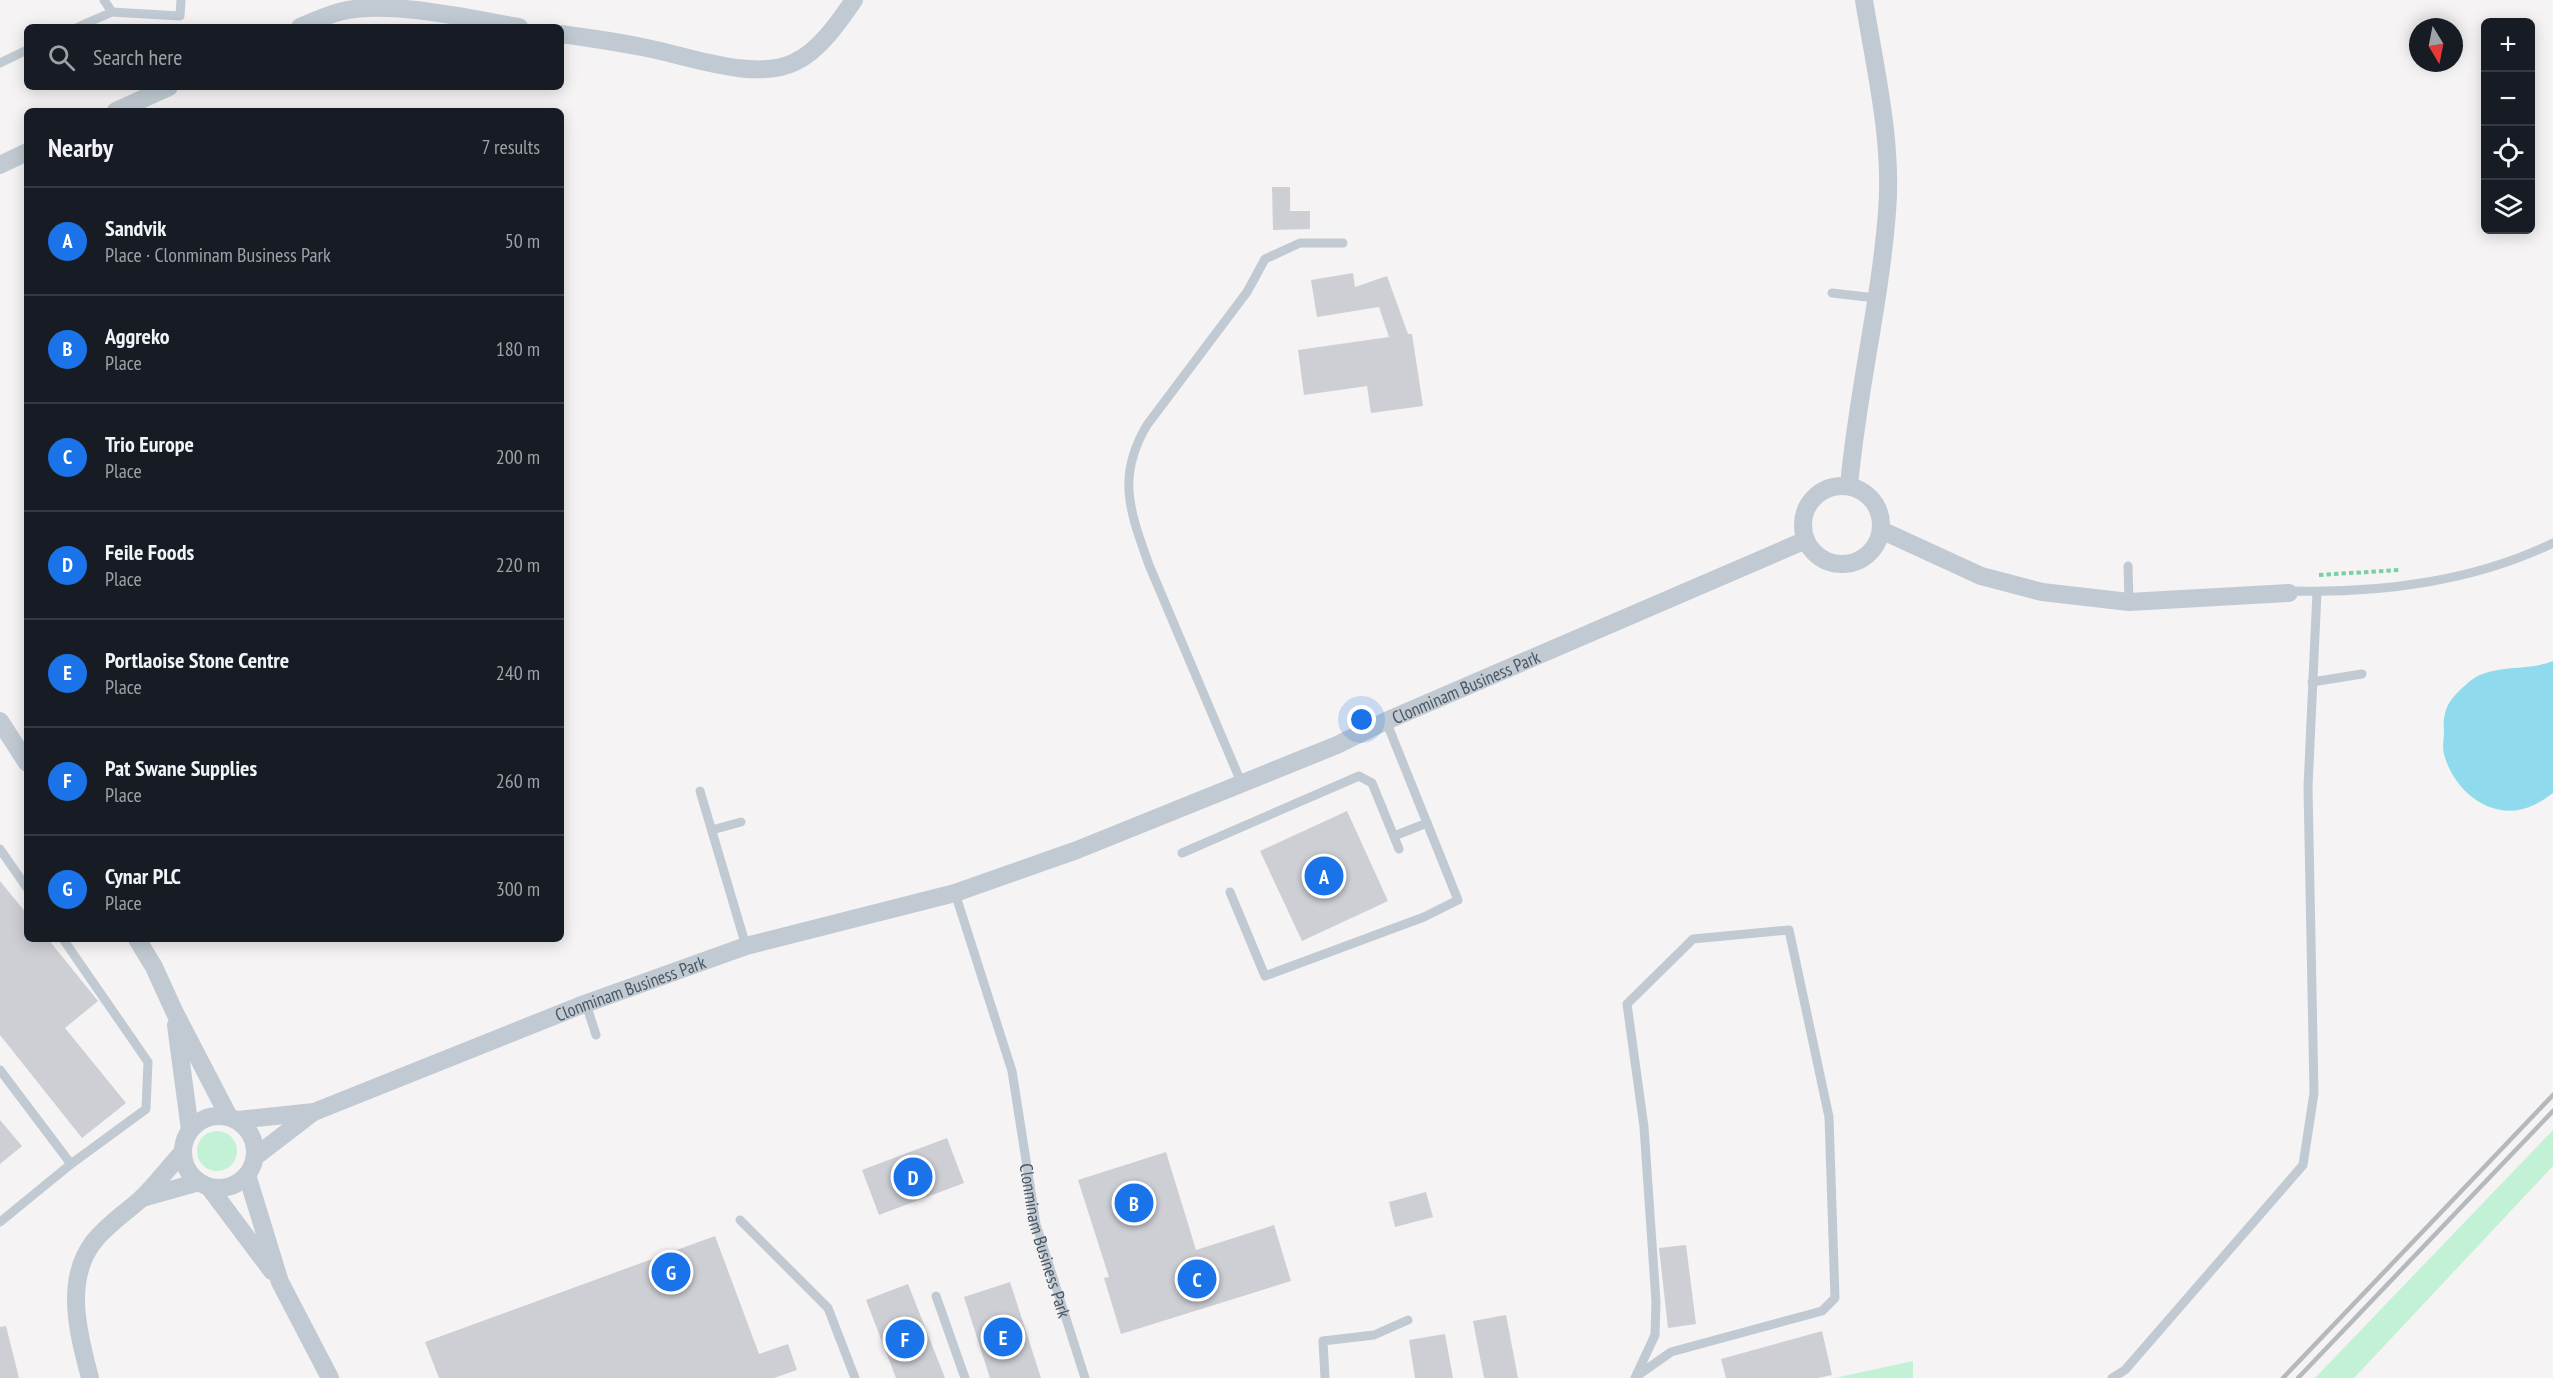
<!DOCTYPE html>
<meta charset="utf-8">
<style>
body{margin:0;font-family:"PT Sans Narrow",sans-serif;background:#242831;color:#f1f3f6}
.controls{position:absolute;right:18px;top:18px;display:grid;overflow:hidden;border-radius:9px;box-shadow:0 3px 15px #0003}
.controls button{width:54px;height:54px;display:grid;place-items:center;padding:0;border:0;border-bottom:2px solid #363941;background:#171b24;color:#f1f3f6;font:30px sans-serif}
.compass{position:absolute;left:2409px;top:18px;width:54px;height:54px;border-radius:50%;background:#171b24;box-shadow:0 3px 15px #0003;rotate:170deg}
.you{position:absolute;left:1362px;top:720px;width:21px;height:21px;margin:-15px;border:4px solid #fff;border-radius:50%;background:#1a73e8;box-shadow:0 0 0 9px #1a73e833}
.badge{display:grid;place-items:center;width:39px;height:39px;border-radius:50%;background:#1a73e8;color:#fff;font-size:20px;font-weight:700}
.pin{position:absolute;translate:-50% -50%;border:3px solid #fff;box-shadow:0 2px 6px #0006}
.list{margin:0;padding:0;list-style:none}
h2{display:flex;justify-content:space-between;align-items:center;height:78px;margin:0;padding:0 24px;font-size:26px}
h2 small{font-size:20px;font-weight:400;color:#9ea1a6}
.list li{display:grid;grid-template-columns:39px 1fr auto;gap:18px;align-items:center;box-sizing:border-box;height:108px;padding:0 24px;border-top:2px solid #363941}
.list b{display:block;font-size:22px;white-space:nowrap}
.list p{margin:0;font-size:20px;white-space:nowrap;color:#9ea1a6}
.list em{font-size:20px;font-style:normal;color:#9ea1a6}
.icon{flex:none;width:33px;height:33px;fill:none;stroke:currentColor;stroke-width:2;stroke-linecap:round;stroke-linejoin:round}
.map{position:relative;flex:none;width:2553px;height:1378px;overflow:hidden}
.search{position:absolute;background:#171b24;box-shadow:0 3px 15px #0003;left:24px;top:24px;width:540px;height:66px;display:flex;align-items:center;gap:15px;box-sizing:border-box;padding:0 21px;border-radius:9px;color:#9ea1a6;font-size:22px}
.panel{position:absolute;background:#171b24;box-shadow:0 3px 15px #0003;left:24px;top:108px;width:540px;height:834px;border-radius:9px}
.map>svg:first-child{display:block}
.green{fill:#c3f1d5}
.water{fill:#90daee}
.building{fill:#cdcfd5}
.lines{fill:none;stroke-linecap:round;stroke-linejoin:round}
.path{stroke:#7ad0a6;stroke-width:4;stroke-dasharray:4.5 3;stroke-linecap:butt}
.lane{stroke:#c1cad2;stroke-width:9}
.street{stroke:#c1cad2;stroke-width:18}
.rail{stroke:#b5b8bd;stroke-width:4.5}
.labels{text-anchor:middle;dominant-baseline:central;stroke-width:6;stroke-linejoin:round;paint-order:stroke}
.street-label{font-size:18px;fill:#4a5661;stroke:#fff}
</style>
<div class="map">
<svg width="2553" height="1378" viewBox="0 0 2553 1378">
<rect width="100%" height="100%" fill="#f5f3f3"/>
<!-- green -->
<path class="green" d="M2553,1130V1166L2354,1378H2315Z
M197 1151a20 20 0 1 1 40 0a20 20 0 1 1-40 0Z
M1913,1361V1378H1835Z"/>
<!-- water -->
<path class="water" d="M2553,661V793C2547,797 2541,802 2534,805C2495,824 2454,793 2444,754C2442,747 2444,739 2444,731C2443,723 2444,713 2448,705C2452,697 2463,687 2470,681C2493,663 2526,672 2553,661Z"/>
<!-- building -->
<path class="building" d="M1272,187H1290V211H1310V229L1273,230Z
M1353,273L1355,287L1387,276L1408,334H1412L1423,406L1371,413L1367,386L1304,395L1298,350L1389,337L1379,307L1317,317L1311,280Z
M1347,811L1388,901L1302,941L1260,851Z
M0,881L27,914V939H48L98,1001L65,1028L126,1103L82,1138L0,1035Z
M0,1120L22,1146L0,1164Z
M947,1138L964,1183L879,1215L862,1170Z
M1166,1152L1196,1250L1274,1225L1291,1281L1121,1334L1104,1278L1109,1277L1078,1180Z
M1426,1192L1433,1217L1395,1227L1389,1202Z
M715,1236L759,1354L788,1344L797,1370L774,1378H439L425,1342Z
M1686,1245L1696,1324L1668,1328L1659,1248Z
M1010,1282L1041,1378H990L964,1297Z
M908,1284L945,1378H896L866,1300Z
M1506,1315L1518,1378H1484L1473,1321Z
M6,1326L19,1378H0V1327Z
M1822,1331L1832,1375L1818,1378H1726L1721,1359Z
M1445,1334L1453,1378H1415L1409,1340Z"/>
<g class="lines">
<!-- path -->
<path class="path" d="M2319,575L2399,570"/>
<!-- lane -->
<g class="lane">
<path d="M104,0L112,12L180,16L181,0"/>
<path d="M78,27L112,12"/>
<path d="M0,63L27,50"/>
<path d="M1832,293L1876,298"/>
<path d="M2128,566L2129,602"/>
<path d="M2289,593L2297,591C2382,593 2475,581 2553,543"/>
<path d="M2312,682L2362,674"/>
<path d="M1241,782L1149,565C1130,511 1116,477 1147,425L1247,292L1265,259L1300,243H1343"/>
<path d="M700,791L746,946"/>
<path d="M712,830L741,822"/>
<path d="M1394,836L1427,823"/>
<path d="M0,849L27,888"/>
<path d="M1182,853L1359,776L1372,783L1399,849"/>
<path d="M1230,892L1265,976L1424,917L1458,900L1386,721"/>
<path id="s1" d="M955,893L1012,1071L1036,1224L1085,1378"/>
<path d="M586,1004L596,1035"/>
<path d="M0,1070L71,1164"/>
<path d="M740,1220L828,1308L855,1378"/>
<path d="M0,1222L71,1164L146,1109L148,1062L63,939"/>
<path d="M936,1296L965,1378"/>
<path d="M1325,1378L1323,1341L1374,1335L1408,1320"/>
<path d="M1635,1378L1655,1335L1656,1302L1644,1127L1627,1004L1693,939L1789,930L1829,1117L1835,1298L1822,1311L1671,1352L1637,1376"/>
<path d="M2112,1378L2125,1370L2303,1165L2314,1093L2308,787L2317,592"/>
</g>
<!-- street -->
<g class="street">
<path d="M300,27C314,21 329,14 343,11C389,0 472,19 519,27"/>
<path d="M561,34C590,38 618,42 647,48C688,56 755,82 795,62C819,51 839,22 854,0"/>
<path d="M116,111L169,87"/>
<path d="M0,165L27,152"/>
<path d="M1849,486C1857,394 1880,304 1887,212C1893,142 1875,69 1864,0"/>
<circle cx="1842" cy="525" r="39"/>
<path d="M1881,530L1981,576L2042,592L2129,602L2289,593"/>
<path d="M0,721L27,763"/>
<path d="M137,939L154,967L174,1011L229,1117"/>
<path d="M176,1025L190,1130"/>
<circle cx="219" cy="1152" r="36"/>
<path id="s2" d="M238,1120L314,1112L579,1006L746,946L955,893L1077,850L1337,745L1386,721L1806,540"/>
<path d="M256,1156L312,1113"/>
<path d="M247,1175L280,1282L330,1378"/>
<path d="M209,1187L272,1271"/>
<path d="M142,1198L199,1182"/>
<path d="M90,1378C79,1336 64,1283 92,1244C106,1225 126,1213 143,1197C157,1183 169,1167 183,1152"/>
</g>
<!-- rail -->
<path class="rail" d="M2283,1378L2553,1095
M2298,1378L2553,1111"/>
</g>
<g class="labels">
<!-- street labels -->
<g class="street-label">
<text stroke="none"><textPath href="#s2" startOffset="1306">Clonminam Business Park</textPath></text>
<text stroke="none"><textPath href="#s2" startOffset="416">Clonminam Business Park</textPath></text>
<text stroke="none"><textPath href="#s1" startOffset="360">Clonminam Business Park</textPath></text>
</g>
</g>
</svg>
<div class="controls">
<button>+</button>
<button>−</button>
<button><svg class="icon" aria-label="locate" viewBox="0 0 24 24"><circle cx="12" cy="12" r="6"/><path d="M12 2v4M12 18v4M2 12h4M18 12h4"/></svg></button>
<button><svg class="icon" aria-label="layers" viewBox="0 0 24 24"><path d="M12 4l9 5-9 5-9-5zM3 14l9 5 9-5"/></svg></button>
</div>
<svg class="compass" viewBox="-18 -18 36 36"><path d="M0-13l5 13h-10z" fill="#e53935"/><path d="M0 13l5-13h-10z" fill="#9ea1a6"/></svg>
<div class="you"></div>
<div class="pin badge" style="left:1324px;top:876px">A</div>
<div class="pin badge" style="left:1134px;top:1203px">B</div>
<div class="pin badge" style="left:1197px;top:1279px">C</div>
<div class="pin badge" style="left:913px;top:1177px">D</div>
<div class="pin badge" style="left:1003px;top:1337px">E</div>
<div class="pin badge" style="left:905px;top:1339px">F</div>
<div class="pin badge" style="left:671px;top:1272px">G</div>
<div class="search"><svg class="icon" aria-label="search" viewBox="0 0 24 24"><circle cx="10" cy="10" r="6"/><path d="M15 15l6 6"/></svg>Search here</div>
<section class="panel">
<h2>Nearby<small>7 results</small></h2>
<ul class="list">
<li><span class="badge">A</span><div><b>Sandvik</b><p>Place · Clonminam Business Park</p></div><em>50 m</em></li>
<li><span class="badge">B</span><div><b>Aggreko</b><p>Place</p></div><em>180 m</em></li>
<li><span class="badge">C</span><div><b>Trio Europe</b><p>Place</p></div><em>200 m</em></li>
<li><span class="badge">D</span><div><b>Feile Foods</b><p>Place</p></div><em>220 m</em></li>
<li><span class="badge">E</span><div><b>Portlaoise Stone Centre</b><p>Place</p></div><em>240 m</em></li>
<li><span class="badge">F</span><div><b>Pat Swane Supplies</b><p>Place</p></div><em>260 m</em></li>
<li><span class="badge">G</span><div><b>Cynar PLC</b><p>Place</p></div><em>300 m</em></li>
</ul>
</section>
</div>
